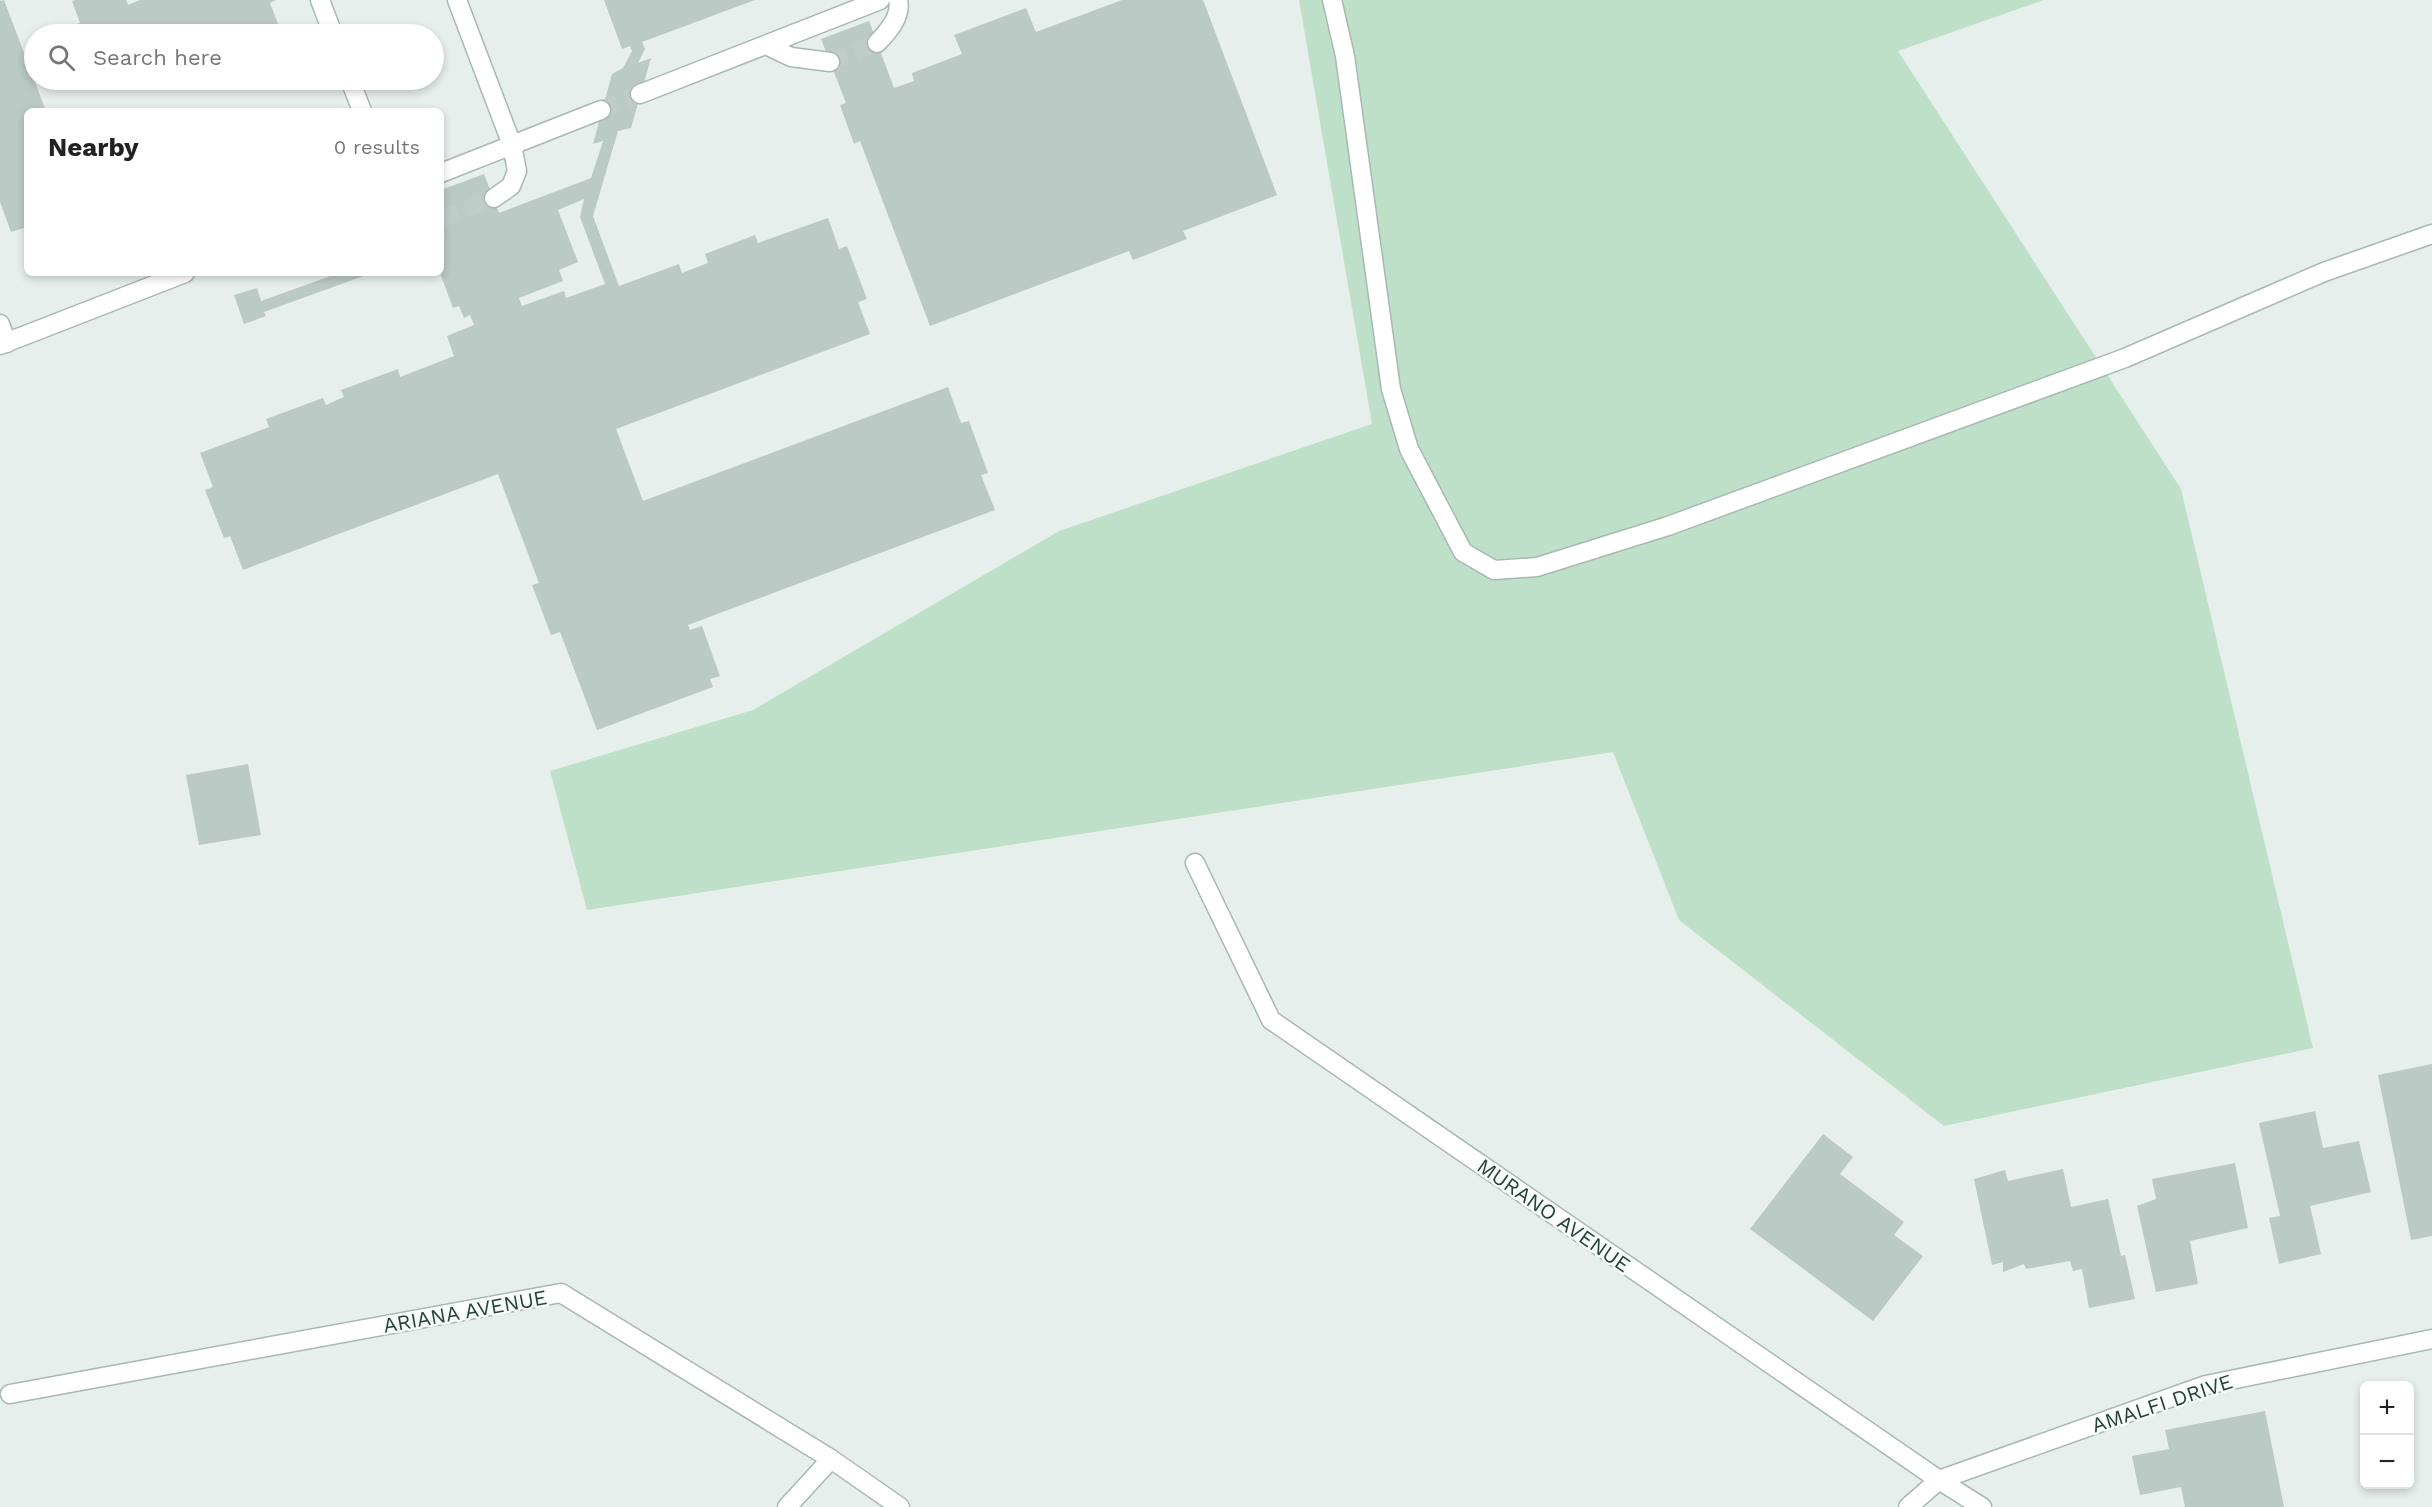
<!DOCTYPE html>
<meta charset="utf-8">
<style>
body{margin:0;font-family:"Work Sans",sans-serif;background:#f2f2f2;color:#222}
.controls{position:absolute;right:18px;bottom:18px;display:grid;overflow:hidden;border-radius:9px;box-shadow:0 3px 9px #0003}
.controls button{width:54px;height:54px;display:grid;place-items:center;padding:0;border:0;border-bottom:2px solid #e0e0e0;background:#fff;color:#222;font:30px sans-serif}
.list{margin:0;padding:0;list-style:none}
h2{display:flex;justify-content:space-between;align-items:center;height:78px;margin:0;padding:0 24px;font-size:26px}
h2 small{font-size:20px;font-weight:400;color:#767676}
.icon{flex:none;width:33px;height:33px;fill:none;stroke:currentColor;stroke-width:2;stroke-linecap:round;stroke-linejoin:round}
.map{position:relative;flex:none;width:2432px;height:1507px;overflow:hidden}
.search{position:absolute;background:#fff;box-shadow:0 3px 9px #0003;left:24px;top:24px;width:420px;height:66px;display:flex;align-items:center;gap:15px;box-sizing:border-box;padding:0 21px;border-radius:33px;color:#767676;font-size:22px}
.panel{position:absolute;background:#fff;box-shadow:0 3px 9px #0003;left:24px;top:108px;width:420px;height:168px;border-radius:9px}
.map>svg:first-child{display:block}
.green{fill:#bfe0c8}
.building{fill:#bbcac4;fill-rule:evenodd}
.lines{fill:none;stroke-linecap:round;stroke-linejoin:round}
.minor-tunnel{stroke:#bfccc8;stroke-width:18;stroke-dasharray:18 9;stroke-linecap:butt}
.minor-casing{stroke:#a8b8b2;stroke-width:21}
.minor{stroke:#fff;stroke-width:18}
.labels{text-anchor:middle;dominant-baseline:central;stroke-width:5;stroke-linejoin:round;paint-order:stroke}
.street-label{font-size:21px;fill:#24423a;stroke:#f7fbf9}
</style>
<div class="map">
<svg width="2432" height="1507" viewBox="0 0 2432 1507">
<rect width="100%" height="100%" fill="#e6efeb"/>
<!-- green -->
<path class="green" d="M1299,0H2044L1898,51L2181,489L2313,1048L1944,1126L1679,920L1613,752L587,910L550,771L753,710L1059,531L1372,424Z"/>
<!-- building -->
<path class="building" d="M4,0L46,111H27V227L11,232L0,202V1Z
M75,0H126L128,5L140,0H276L270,3L280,29L264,34H224L222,26L200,34H50L80,23L72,1Z
M604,0H755L642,42L645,49L638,63L651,58L631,128L618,131L593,216L619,286L679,264L682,273L708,263L705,254L755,235L758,243L828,218L839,249L847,246L867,299L858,302L870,334L616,429L643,501L948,387L961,423L969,421L988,473L981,475L995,510L688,625L690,630L702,626L720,676L710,679L713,687L597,730L560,632L551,635L532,585L539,583L498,474L243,570L230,536L224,538L205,490L213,487L200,453L269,427L266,419L323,398L326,405L344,397L341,390L398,369L400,377L454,356L447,336L474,325L470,315L464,318L459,306L453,308L440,273L441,237L445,235L441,224V190L484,174L499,213L591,178L603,141L593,144L612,74L623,68L632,51L630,46L622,49ZM584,199L580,217L605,284L566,298L564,291L522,306L519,298L563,281L559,270L578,262L558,210Z
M1122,0H1203L1277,195L1183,231L1187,239L1133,260L1129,251L930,326L860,141L854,144L840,105L846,103L821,39L869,21L894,88L914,81L912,73L962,54L954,35L1026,8L1036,32Z
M104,80H128L107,87Z
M339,273H372L264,312L266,316L244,324L234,295L257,288L261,301Z
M248,764L261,835L199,845L186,775Z
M2432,1064V1236L2411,1240L2378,1075Z
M2315,1111L2323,1148L2359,1141L2371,1192L2310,1206L2321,1254L2279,1264L2269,1218L2280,1216L2259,1123Z
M1823,1134L1853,1157L1840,1174L1904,1222L1894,1235L1923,1256L1873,1321L1750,1229Z
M2235,1163L2248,1228L2190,1241L2198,1284L2156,1292L2137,1206L2156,1199L2152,1179Z
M2063,1169L2071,1207L2108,1199L2121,1256L2125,1255L2135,1299L2089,1308L2082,1269L2073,1271L2070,1261L2026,1269L2024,1264L2003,1272V1262L1992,1265L1974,1179L2005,1170L2008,1181Z
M2265,1411L2284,1507H2185L2181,1487L2140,1495L2132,1456L2169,1449L2165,1430Z"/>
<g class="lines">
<!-- minor-tunnel -->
<path class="minor-tunnel" d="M830,62L877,43
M601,110L640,94
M441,219L494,198"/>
<defs>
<path id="minor" d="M320,0L333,34
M457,0L512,145L517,171L511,186L494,198
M1332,0L1345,56L1391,389L1409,449L1463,552L1494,570L1537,567L1668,526L2125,358L2324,272L2432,234
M877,43C888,32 902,16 898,0
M766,45L791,57L830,62
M350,80L362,111
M640,94L880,0
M441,173L601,110
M0,324L7,343
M0,345L185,273
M1195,863L1271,1020L1939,1480L1982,1507
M10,1394L561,1293L831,1459L900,1507
M787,1507L831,1459
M1908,1507L1939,1480L2206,1385L2432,1339"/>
</defs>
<!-- minor casing -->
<use href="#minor" class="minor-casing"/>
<!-- minor -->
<use href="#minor" class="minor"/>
</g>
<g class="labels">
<!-- street labels -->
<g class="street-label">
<text transform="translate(1554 1215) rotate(35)">MURANO AVENUE</text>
<text transform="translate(465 1311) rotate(-10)">ARIANA AVENUE</text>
<text transform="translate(2162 1403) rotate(-18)">AMALFI DRIVE</text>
</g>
</g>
</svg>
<div class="controls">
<button>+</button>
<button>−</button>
</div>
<div class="search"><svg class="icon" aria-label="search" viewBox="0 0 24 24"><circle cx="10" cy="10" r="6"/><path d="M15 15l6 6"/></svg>Search here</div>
<section class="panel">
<h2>Nearby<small>0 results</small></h2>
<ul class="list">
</ul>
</section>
</div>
